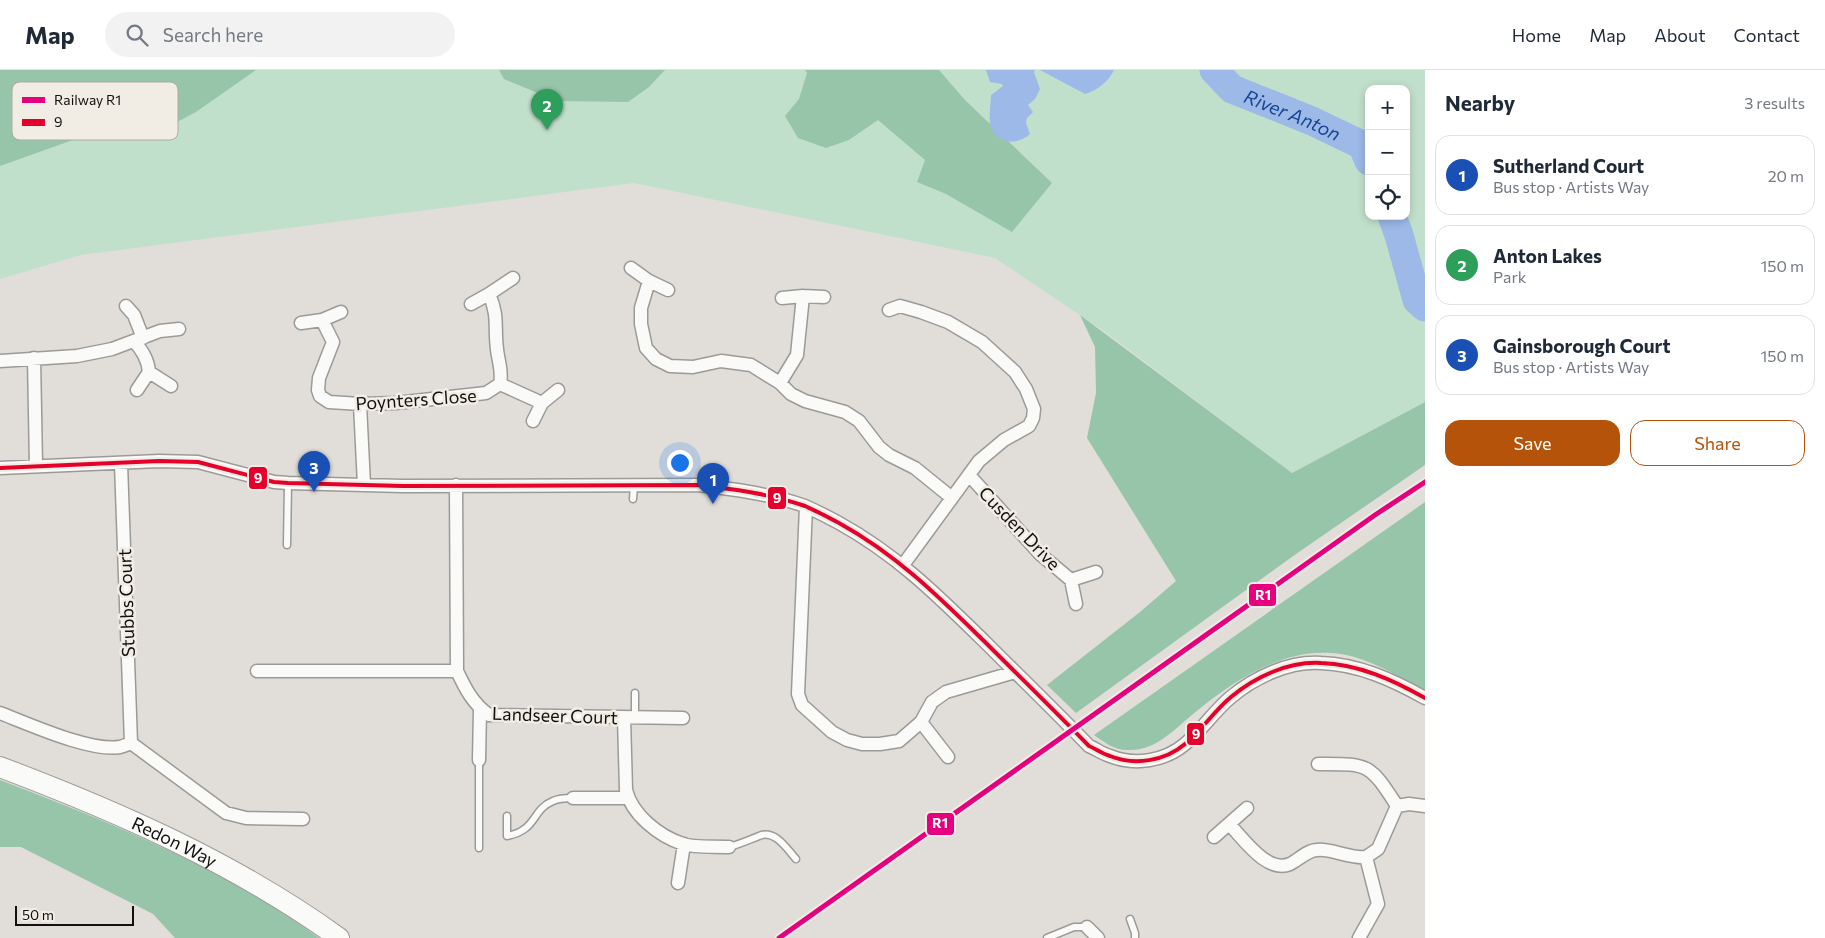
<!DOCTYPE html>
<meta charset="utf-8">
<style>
body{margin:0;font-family:Commissioner,sans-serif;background:#f2f2f3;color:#1f2937}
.controls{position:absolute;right:15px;top:15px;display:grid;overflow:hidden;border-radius:10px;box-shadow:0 2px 8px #0003}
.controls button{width:45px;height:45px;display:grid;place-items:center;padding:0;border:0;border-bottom:1px solid #e0e1e3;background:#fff;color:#1f2937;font:25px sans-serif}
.scale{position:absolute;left:15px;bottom:12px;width:119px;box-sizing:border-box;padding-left:5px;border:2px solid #11100d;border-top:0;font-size:14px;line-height:18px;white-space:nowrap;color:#11100d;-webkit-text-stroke:4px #f1ece4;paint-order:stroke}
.you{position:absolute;left:679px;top:392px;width:18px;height:18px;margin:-12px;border:4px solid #fff;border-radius:50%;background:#1a73e8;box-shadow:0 0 0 8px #1a73e833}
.badge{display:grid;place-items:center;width:32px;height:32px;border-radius:50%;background:#b45309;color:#fff;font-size:16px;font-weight:700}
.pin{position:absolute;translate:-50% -41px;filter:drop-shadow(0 1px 2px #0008)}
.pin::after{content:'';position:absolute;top:26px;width:18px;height:15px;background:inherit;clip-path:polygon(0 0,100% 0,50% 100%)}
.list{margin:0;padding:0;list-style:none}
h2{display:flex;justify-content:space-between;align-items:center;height:65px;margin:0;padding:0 20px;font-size:21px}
h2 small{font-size:16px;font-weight:400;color:#747a83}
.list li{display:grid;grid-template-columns:32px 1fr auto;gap:15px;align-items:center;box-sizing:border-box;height:80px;margin:0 10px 10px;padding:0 10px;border:1px solid #e0e1e3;border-radius:15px}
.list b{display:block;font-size:19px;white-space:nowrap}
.list p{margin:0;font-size:16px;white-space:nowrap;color:#747a83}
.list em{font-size:16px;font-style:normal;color:#747a83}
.actions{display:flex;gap:10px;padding:15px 20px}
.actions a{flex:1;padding:11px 0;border:1px solid #b45309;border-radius:15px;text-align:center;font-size:18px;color:#b45309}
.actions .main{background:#b45309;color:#fff}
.icon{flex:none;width:28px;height:28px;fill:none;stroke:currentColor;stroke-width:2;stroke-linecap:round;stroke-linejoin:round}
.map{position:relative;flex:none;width:1425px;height:868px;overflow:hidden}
header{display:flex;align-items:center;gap:30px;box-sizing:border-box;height:70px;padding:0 25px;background:#fff;border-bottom:1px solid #e0e1e3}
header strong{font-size:24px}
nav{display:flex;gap:28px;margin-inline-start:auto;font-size:18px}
.search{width:350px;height:45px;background:#f2f2f3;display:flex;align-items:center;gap:12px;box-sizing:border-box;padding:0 18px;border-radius:28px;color:#747a83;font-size:19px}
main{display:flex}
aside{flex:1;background:#fff}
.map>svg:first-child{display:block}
.green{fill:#c1e0cb;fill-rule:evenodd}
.forest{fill:#97c5a9}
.water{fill:#9db9e7}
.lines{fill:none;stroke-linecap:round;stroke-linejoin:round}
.river{stroke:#9db9e7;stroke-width:29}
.lane-casing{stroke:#9c9a97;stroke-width:9}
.street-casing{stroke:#9c9a97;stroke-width:15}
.primary-casing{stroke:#9c9a97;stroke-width:22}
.lane{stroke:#fafaf9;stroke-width:6}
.street{stroke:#fafaf9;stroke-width:12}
.primary{stroke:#fafaf9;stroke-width:20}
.bus-1-casing{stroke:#f1ece4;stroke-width:8}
.bus-1{stroke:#e4002b;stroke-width:4}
.rail-1-casing{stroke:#f1ece4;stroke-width:9}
.rail-1{stroke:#e5007d;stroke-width:5}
.labels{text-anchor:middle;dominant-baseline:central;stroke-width:5;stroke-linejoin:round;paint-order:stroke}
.street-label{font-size:18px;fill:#11100d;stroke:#f1ece4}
.water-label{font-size:19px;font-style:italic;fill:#174594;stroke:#f1ece4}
.key{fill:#f1ece4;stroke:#aeaaa4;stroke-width:1}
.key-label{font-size:14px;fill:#11100d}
.line-badge{stroke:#f1ece4;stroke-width:2}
.badge-label{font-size:14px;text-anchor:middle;font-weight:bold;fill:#fff}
</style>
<header>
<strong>Map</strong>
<div class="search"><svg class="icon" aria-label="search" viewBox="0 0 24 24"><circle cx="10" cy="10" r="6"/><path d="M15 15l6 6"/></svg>Search here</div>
<nav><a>Home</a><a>Map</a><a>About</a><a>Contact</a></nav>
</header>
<main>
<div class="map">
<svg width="1425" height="868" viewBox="0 0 1425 868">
<rect width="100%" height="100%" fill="#e1deda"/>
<!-- green -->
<path class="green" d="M0,0H1425V332L1292,403L1105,262L995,188L634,113L81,185L0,209ZM1369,19H1406V146H1369Z"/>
<!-- forest -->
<path class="forest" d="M0,0H256L196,42L162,60H101L0,96Z
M499,0H665L649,17L628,32L557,31L504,9Z
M805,0H939L965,30L1052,113L1012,162L946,124L917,112L925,90L878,50L849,70L826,78L798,68L785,46L799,29L807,3Z
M1080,245L1292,403L1425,332V395L1296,484L1076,643L1047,615L1140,542L1176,511L1087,368L1096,323L1095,277Z
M1425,432V620C1395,605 1365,585 1331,583C1282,579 1234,611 1198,640C1177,656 1157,682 1127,680C1114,680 1104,672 1094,665Z
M0,710C110,752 223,798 319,868H175L153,844L21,777H0Z"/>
<!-- water -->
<path class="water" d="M986,0H1035L1034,2L1040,19L1035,29L1028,35L1033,42L1027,48L1026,53L1030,64C1018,75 998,75 991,57C988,49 991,34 991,25L1003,16L1002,14L990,12Z
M1040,0H1114C1109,11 1097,21 1085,24Z"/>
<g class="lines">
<!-- river -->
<g class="river">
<path id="s1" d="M1214,0L1232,19L1312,51L1362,75L1369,91"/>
<path d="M1392,146L1399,165L1417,230L1425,237"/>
</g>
<defs>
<path id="lane" d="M633,429L634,415
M287,475L288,413
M635,623V648
M507,746V766C538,760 531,740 553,731C559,728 566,728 573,728
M729,777C740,774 749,770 759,766C775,759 787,779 796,789
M479,778V690
M1130,849L1135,863V868
M1047,868L1074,857H1087"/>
<path id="street" d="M631,198L649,211L641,238V254L646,278L656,289L670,296L693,297L721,291L751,295L780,313L791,324L805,331L845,342L859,351L879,377L889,385L915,398L952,428
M649,211L668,220
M803,226L824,227
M471,234L489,224
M126,236L134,245L143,268
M889,240L900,236L921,242L948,252L982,272L1015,302L1026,319L1034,339L1033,348L1029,356L1004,370L979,391L903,495
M322,250L341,242
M301,253L322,250L333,272L319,308L318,320L320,326L329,332L345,333L360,334L396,333L486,323L500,314C503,301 498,291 497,279C494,257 499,246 489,224L513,208
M135,272C142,281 148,289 149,302L171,316
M34,288L36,396
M0,291L77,286L112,279L160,261L179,259
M780,313L797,285L803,226L782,228
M500,314L542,333L558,320
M137,320L149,302
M360,334L364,415
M533,351L542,333
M121,394L131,673
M0,398L159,391L198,392L274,412L288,413L403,416L698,415C734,419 770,424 805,436C816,441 828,447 839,453C897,485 938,526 985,572C1020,607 1055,641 1089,676C1096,679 1103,684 1110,686C1135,696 1165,691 1185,674C1202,660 1214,641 1231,627C1255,607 1289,591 1321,593C1358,594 1393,610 1425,628
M970,406L1040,484L1071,510L1076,534
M456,415L457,601C465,618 473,634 489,645L683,648
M806,437L798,624L802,635L832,662L847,670L862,674H880L899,671L921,652L932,632L946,622L1015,602
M1071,510L1096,502
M257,601H457
M0,643C29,654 90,682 120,677C124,676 128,674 131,673L226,743L246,748L303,749
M624,648L626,720C632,745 659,766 683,774C695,778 716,776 729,777
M921,652L948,687
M479,690L480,639
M1318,694C1368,694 1369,692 1397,736
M573,728H628
M1229,754C1243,768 1267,804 1290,794C1298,790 1308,780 1317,780C1331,778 1349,789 1366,787
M1214,767L1247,738
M678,813L684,774
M1087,857L1098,868
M1359,868L1378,834L1366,787L1378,779L1397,736L1409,734L1425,736"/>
<g id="primary">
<path id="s2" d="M0,697C119,742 235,793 339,868"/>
</g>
</defs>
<!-- lane casing -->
<use href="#lane" class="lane-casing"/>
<!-- street casing -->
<use href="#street" class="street-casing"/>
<!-- primary casing -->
<use href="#primary" class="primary-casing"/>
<!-- lane -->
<use href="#lane" class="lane"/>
<!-- street -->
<use href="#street" class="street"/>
<!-- primary -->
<use href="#primary" class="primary"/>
<defs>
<path id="bus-1" d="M0,398L159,391L198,392L274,412L288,413L403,416L698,415C734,419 770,424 805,436C816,441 828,447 839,453C897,485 938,526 985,572C1020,607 1055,641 1089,676C1096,679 1103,684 1110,686C1135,696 1165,691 1185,674C1202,660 1214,641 1231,627C1255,607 1289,591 1321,593C1358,594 1393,610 1425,628"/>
</defs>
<!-- bus-1 casing -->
<use href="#bus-1" class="bus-1-casing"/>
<!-- bus-1 -->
<use href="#bus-1" class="bus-1"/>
<defs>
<path id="rail-1" d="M779,868L1375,445L1425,412"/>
</defs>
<!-- rail-1 casing -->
<use href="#rail-1" class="rail-1-casing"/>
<!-- rail-1 -->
<use href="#rail-1" class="rail-1"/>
</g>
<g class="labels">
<!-- street labels -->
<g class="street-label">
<text transform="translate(416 329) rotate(-4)">Poynters Close</text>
<text transform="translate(1020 458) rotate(46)">Cusden Drive</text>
<text transform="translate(126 533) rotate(-92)">Stubbs Court</text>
<text transform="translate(555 645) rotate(2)">Landseer Court</text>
<text stroke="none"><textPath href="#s2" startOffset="190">Redon Way</textPath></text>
</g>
<!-- water labels -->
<g class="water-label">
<text stroke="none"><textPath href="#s1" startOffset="92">River Anton</textPath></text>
</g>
</g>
<!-- legend -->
<rect x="12" y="12" width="166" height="58" rx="8" class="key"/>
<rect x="22" y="27" width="23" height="6" fill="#e5007d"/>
<rect x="22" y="49" width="23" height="7" fill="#e4002b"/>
<g class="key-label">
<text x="54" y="35">Railway R1</text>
<text x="54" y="57">9</text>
</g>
<g class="line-badge">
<rect x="248" y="396" width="20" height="24" rx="5" fill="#e4002b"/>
<rect x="767" y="416" width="20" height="24" rx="5" fill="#e4002b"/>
<rect x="1248" y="513" width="29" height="24" rx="5" fill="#e5007d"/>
<rect x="1186" y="652" width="19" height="24" rx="5" fill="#e4002b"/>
<rect x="926" y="742" width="29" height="24" rx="5" fill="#e5007d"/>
</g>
<g class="badge-label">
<text x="258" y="413">9</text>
<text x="777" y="433">9</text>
<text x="1263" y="530">R1</text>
<text x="1196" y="669">9</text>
<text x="940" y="758">R1</text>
</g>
</svg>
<div class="controls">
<button>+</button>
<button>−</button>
<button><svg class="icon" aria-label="locate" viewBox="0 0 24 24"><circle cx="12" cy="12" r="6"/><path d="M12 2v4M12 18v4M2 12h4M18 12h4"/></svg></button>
</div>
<div class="scale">50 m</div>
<div class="you"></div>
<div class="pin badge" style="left:713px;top:434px;background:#1a4fb4">1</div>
<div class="pin badge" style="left:547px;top:60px;background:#2e9e5b">2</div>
<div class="pin badge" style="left:314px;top:422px;background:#1a4fb4">3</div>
</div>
<aside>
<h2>Nearby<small>3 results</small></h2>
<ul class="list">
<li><span class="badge" style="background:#1a4fb4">1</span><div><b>Sutherland Court</b><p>Bus stop · Artists Way</p></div><em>20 m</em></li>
<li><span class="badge" style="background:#2e9e5b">2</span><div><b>Anton Lakes</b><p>Park</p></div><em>150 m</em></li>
<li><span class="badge" style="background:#1a4fb4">3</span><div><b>Gainsborough Court</b><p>Bus stop · Artists Way</p></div><em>150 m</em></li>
</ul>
<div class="actions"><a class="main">Save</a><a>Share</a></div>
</aside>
</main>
